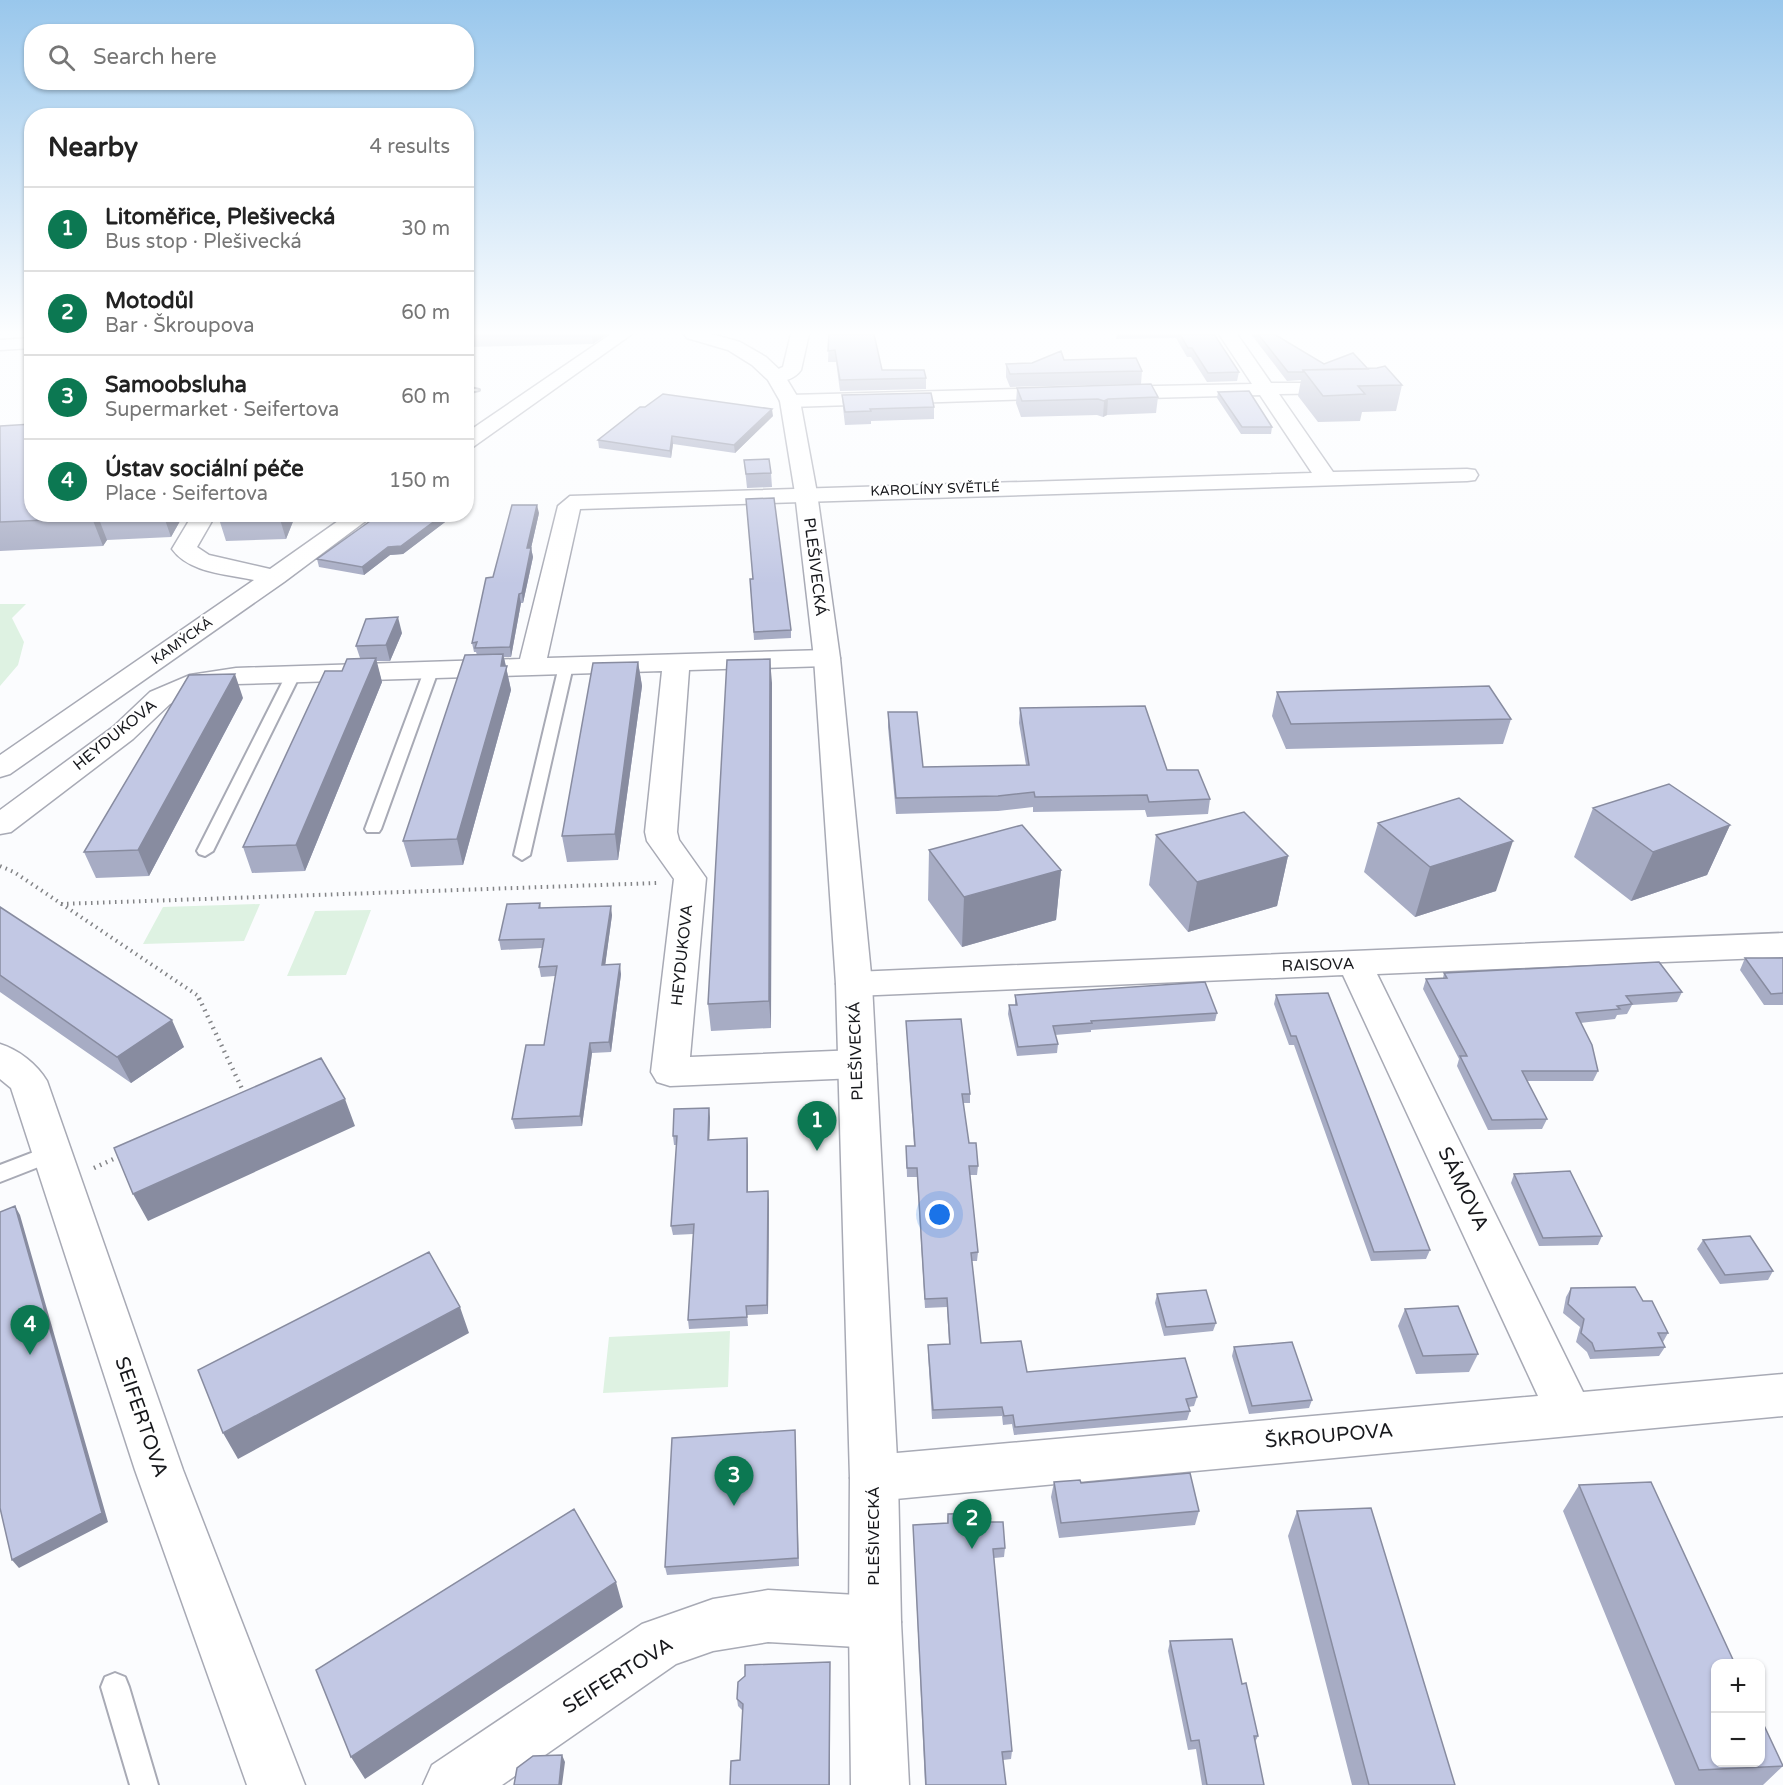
<!DOCTYPE html>
<meta charset="utf-8">
<style>
body{margin:0;font-family:"Varela Round",sans-serif;background:#f6f6f6;color:#222}
.controls{position:absolute;right:18px;bottom:18px;display:grid;overflow:hidden;border-radius:12px;box-shadow:0 2px 4px #0004}
.controls button{width:54px;height:54px;display:grid;place-items:center;padding:0;border:0;border-bottom:2px solid #e0e0e0;background:#fff;color:#222;font:30px sans-serif}
.you{position:absolute;left:940px;top:1215px;width:21px;height:21px;margin:-15px;border:4px solid #fff;border-radius:50%;background:#1a73e8;box-shadow:0 0 0 9px #1a73e833}
.badge{display:grid;place-items:center;width:39px;height:39px;border-radius:50%;background:#0c7852;color:#fff;font-size:20px;font-weight:700}
.pin{position:absolute;translate:-50% -50px;filter:drop-shadow(0 2px 3px #0008)}
.pin::after{content:'';position:absolute;top:32px;width:21px;height:18px;background:inherit;clip-path:polygon(0 0,100% 0,50% 100%)}
.list{margin:0;padding:0;list-style:none}
h2{display:flex;justify-content:space-between;align-items:center;height:78px;margin:0;padding:0 24px;font-size:26px}
h2 small{font-size:20px;font-weight:400;color:#767676}
.list li{display:grid;grid-template-columns:39px 1fr auto;gap:18px;align-items:center;box-sizing:border-box;height:84px;padding:0 24px;border-top:2px solid #e0e0e0}
.list b{display:block;font-size:22px;white-space:nowrap}
.list p{margin:0;font-size:20px;white-space:nowrap;color:#767676}
.list em{font-size:20px;font-style:normal;color:#767676}
.icon{flex:none;width:33px;height:33px;fill:none;stroke:currentColor;stroke-width:2;stroke-linecap:round;stroke-linejoin:round}
.map{position:relative;flex:none;width:1783px;height:1785px;overflow:hidden}
.search{position:absolute;background:#fff;box-shadow:0 2px 4px #0004;left:24px;top:24px;width:450px;height:66px;display:flex;align-items:center;gap:15px;box-sizing:border-box;padding:0 21px;border-radius:24px;color:#767676;font-size:22px}
.panel{position:absolute;background:#fff;box-shadow:0 2px 4px #0004;left:24px;top:108px;width:450px;height:414px;border-radius:24px}
.map>svg:first-child{display:block}
.green{fill:#def2e2}
.lines{fill:none;stroke-linecap:round;stroke-linejoin:round}
.service-casing{stroke:#a8aab5;stroke-width:4}
.minor-casing{stroke:#a8aab5;stroke-width:3}
.tertiary-casing{stroke:#a8aab5;stroke-width:3}
.path-far1{stroke:#838487;stroke-width:4;stroke-dasharray:1.5 4.5;stroke-linecap:butt}
.path{stroke:#838487;stroke-width:4.5;stroke-dasharray:1.5 5;stroke-linecap:butt}
.service{fill:#fff;fill-rule:evenodd}
.minor{fill:#fff;fill-rule:evenodd}
.tertiary{fill:#fff;fill-rule:evenodd}
.wall{fill:#a7acc4}
.shaded-wall{fill:#888ca0}
.building{fill:#c2c8e4;stroke:#888ca0;stroke-width:1.5}
.labels{text-anchor:middle;dominant-baseline:central;stroke-width:4.5;stroke-linejoin:round;paint-order:stroke}
.far-street-label{font-size:14px;fill:#17181c;stroke:#fff}
.street-label{font-size:16px;fill:#17181c;stroke:#fff}
.near-street-label{font-size:20px;fill:#17181c;stroke:#fff}
</style>
<div class="map">
<svg width="1783" height="1785" viewBox="0 0 1783 1785">
<rect width="100%" height="100%" fill="#fbfcfe"/>
<!-- green -->
<path class="green" d="M0,604H26L12,618L24,642L18,665L0,686Z
M260,904L244,941L143,944L163,907Z
M371,910L346,975L287,976L315,911Z
M730,1331L728,1387L603,1393L609,1337Z"/>
<g class="lines">
<defs>
<path id="service" d="M466,387L479,390L466,393Z
M566,662L573,666L530,855L522,860L514,855L559,666Z
M431,667L438,671L381,829L379,832H367L365,829L424,671Z
M293,671L300,675L213,851L205,856L199,854L197,851L286,675Z
M52,1145L59,1147L62,1153L59,1159L0,1182V1165Z
M115,1673L125,1677L129,1687L158,1785H130L101,1687L105,1677Z"/>
<path id="minor" d="M611,334H632L473,447L466,449V433Z
M791,334H809L801,370C795,379 780,384 769,381L767,377L769,373L783,367Z
M1219,334H1237L1271,383H1353L1356,387L1353,391L1346,393L1279,394L1333,472L1467,469L1475,470L1478,475L1475,480L1467,481L580,509L547,658L827,650L836,652L840,658L836,664L827,666L689,670L677,832L679,840L706,878L690,1057L857,1050L870,1054L876,1064L870,1074L857,1078L670,1086L657,1082L651,1072L674,879L647,841L645,832L662,671L236,684L206,688L170,704L133,739L11,832L0,834V810L113,727L150,692L190,675L236,668L520,659L558,506L570,496L1312,473L1260,395L1109,399L1102,397L1099,393L1102,389L1109,387L1252,384Z
M32,338V348L0,350V340Z
M1061,388L1068,390L1071,394L1068,398L790,407L783,405L780,401L783,397L790,395Z
M193,514H216L197,547L209,555L270,569L348,514H375L284,582L10,774L0,777V755L254,580C227,574 189,573 172,549Z
M1783,933V957L1377,974L1583,1392L1783,1374V1416L874,1501L857,1494L850,1478L857,1462L874,1455L1538,1396L1343,975L854,996L841,993L836,984L841,975L854,972Z
M0,1044C19,1050 37,1064 47,1081L183,1470L305,1785H247L135,1470L11,1088L0,1079Z
M768,1590L875,1596L894,1603L901,1622L894,1641L875,1648L768,1642L713,1651L676,1664L502,1785H423L432,1765L642,1624L713,1599Z"/>
<path id="tertiary" d="M684,334H712L740,342L766,357L783,373L800,401L817,493L840,658L872,984L898,1478L901,1622L909,1785H851L849,1622L850,1478L836,984L814,658L795,493L780,401L768,380L752,365L728,350L687,338Z"/>
</defs>
<!-- service casing -->
<use href="#service" class="service-casing"/>
<!-- minor casing -->
<use href="#minor" class="minor-casing"/>
<!-- tertiary casing -->
<use href="#tertiary" class="tertiary-casing"/>
<!-- path-far1 -->
<path class="path-far1" d="M0,866L14,872L197,995L199,1000
M61,904L657,883"/>
<!-- path -->
<path class="path" d="M199,998L245,1095
M94,1168L120,1156"/>
<!-- service -->
<use href="#service" class="service"/>
<!-- minor -->
<use href="#minor" class="minor"/>
<!-- tertiary -->
<use href="#tertiary" class="tertiary"/>
</g>
<!-- wall -->
<path class="wall" d="M466,334H607L593,344L466,347Z
M829,334L882,370L926,378V389L840,391L836,362H828Z
M1117,334H1214L1239,372L1237,381L1207,382L1191,357H1187L1176,338L1116,339Z
M1251,334H1274L1324,364L1368,369L1402,385L1396,411L1362,412L1360,421L1318,422L1298,396L1301,380L1287,381Z
M1064,360L1142,371L1141,384L1010,387L1006,377V364L1032,363Z
M1017,388L1158,397L1156,413L1107,415L1103,417L1097,415L1021,417L1016,403Z
M1218,392L1272,427L1271,434H1241L1217,398Z
M842,395L934,407V419L871,421V424L845,425L843,408Z
M773,416L735,453L673,444L671,458L599,448L598,440Z
M0,426L32,514H184L171,537L107,540L103,546L0,551Z
M744,460L771,473L772,487L747,488Z
M539,513L531,548L533,557L523,603H521L511,657H504L511,690L463,865L411,867L403,841L477,655L476,652H474L472,643Z
M296,514L286,539L226,541L219,519Z
M453,516L403,554L390,555L364,575L319,567L317,559Z
M750,579H753L791,630V638L754,640Z
M402,633L390,661H376L382,682L305,871L252,873L243,847L342,671L360,658L356,646Z
M638,662L642,686L618,860L567,862L562,836Z
M772,683L771,1028L711,1031L708,1004Z
M1277,692L1511,719L1503,744L1286,749L1272,716Z
M243,698L149,876L96,878L84,852Z
M1020,708L1167,770L1210,799L1208,814L1147,817L1145,810L1033,812V807L998,811L896,814L888,727V712L923,767L1026,765L1019,723Z
M1593,808L1730,825L1707,875L1631,901L1574,857Z
M1378,823L1496,891L1415,917L1364,872Z
M1156,835L1288,856L1277,906L1188,932L1149,885Z
M929,850L1061,870L1056,920L962,947L928,900Z
M540,903L541,908L612,915L605,965L621,974L611,1052L592,1053L582,1126L515,1129L512,1119L544,1045L555,976L541,977L539,967L542,948L501,950L499,940Z
M0,907L184,1047L131,1083L0,992Z
M1745,958H1783V1005H1764L1740,970Z
M1444,973L1682,992L1677,1002L1632,1005L1627,1014L1617,1015L1615,1019L1580,1023L1598,1071L1593,1081H1527L1547,1119L1542,1129L1488,1130L1457,1066L1459,1059L1423,989L1426,979L1443,978Z
M1015,995L1217,1013L1215,1021L1091,1030V1032L1055,1035L1058,1044L1057,1053L1017,1056L1008,1014L1009,1005H1015Z
M1276,995L1430,1250L1426,1259L1371,1261L1294,1045H1289L1274,1004Z
M906,1021L970,1094V1103H963L969,1143L978,1166L977,1175H970L978,1252L977,1261H972L981,1343L1027,1372L1197,1397L1194,1406L1188,1407L1190,1411L1187,1420L1014,1435L1012,1424L1003,1425L1002,1416L932,1419L928,1354V1345L949,1344L947,1307L925,1308L917,1177H907L906,1146H914Z
M710,1117L709,1140L747,1138L748,1147V1192L769,1200L768,1314L747,1315L748,1326L689,1329L688,1320L693,1234L673,1235L671,1226L677,1145H674L673,1136Z
M1514,1174L1602,1236L1598,1245L1539,1246L1511,1183Z
M1703,1240L1773,1271L1768,1280L1720,1284L1697,1249Z
M1571,1288L1643,1301L1668,1333L1663,1342H1662L1665,1347L1659,1356L1590,1359L1587,1352L1576,1342L1580,1327L1563,1313L1566,1297Z
M1157,1294L1216,1323L1213,1331L1164,1336L1155,1303Z
M1405,1309L1478,1354L1469,1372L1416,1374L1398,1326Z
M1234,1347L1312,1400L1309,1408L1249,1414L1232,1356Z
M795,1430L799,1566L667,1575L665,1567Z
M1054,1482L1081,1483L1199,1511L1195,1525L1059,1538L1051,1497Z
M1579,1485L1783,1766L1763,1785H1675L1563,1511Z
M1297,1511L1455,1785H1352L1288,1536Z
M948,1514L976,1522L1005,1548L1004,1557L994,1558L1012,1751L1011,1759L1003,1760L1006,1785H925L913,1525L947,1523Z
M1170,1641L1242,1684L1258,1736L1255,1742L1264,1785H1202L1196,1749L1188,1750L1168,1651Z
M830,1662V1785H730L740,1760L743,1711L738,1706L737,1699Z"/>
<!-- shaded-wall -->
<path class="shaded-wall" d="M592,334H607L593,344Z
M1108,399L1107,415L1103,417L1104,401Z
M772,409L773,416L735,453L734,445Z
M672,436L673,444L671,458L670,451Z
M537,505L539,513L529,557L527,548Z
M94,514H97L107,540L103,546L92,518Z
M163,514H184L171,537Z
M280,514H296L286,539L279,516Z
M444,514H452L453,516L403,554L390,555L364,575L362,567L388,547Z
M531,548L533,557L523,603L522,593Z
M519,594L521,603L511,657L510,647Z
M398,617L402,633L390,661L386,645Z
M503,654L511,690L463,865L457,839L501,666Z
M376,658L382,682L305,871L296,845Z
M770,659L772,683L771,1028L769,1001Z
M638,662L642,686L618,860L615,834Z
M235,674L243,698L149,876L138,850Z
M1730,825L1707,875L1631,901L1653,852Z
M1513,841L1496,891L1415,917L1430,867Z
M1288,856L1277,906L1188,932L1197,882Z
M1061,870L1056,920L962,947L964,897Z
M611,906L612,915L604,974L602,965Z
M620,964L621,974L611,1052L609,1042Z
M172,1020L184,1047L131,1083L117,1057Z
M590,1043L592,1053L582,1126L580,1116Z
M345,1099L355,1126L148,1221L133,1194Z
M709,1108L710,1117L709,1149L708,1140Z
M747,1138L748,1147V1201L747,1192Z
M768,1191L769,1200L768,1314L767,1305Z
M15,1206L20,1215L108,1522L19,1568L12,1560Z
M460,1307L469,1333L238,1459L223,1433Z
M616,1582L623,1607L365,1779L351,1757Z
M830,1662V1785H829Z
M562,1755L565,1762L562,1785H559Z"/>
<!-- building -->
<path class="building" d="M829,334H874L882,370H924L926,378L840,380L835,350L828,351Z
M1180,334H1214L1239,372L1208,373L1192,348H1188Z
M1258,334H1274L1324,364L1353,353L1368,369L1303,370V372H1288Z
M1061,351L1064,360L1136,358L1142,371L1010,374L1006,364L1032,363Z
M1385,366L1402,385L1358,386L1365,394L1323,396L1303,370L1377,368Z
M1151,384L1158,397L1108,399L1104,401L1098,399L1022,401L1017,388Z
M1249,391L1272,427H1242L1218,392Z
M931,393L934,407L870,409L871,411L845,412L842,395Z
M663,394L772,409L734,445L672,436L670,451L598,440L640,407H645Z
M32,424V514H94L92,518L0,522V426Z
M769,459L771,473L746,474L744,460Z
M774,498L791,630L754,632L750,579H753L746,499Z
M512,505H537L527,548H531L522,593L519,594L510,647L475,648L477,642L472,643L486,578L493,577Z
M222,514H280L279,516L219,519Z
M380,514H444L401,546L388,547L362,567L317,559Z
M398,617L386,645L356,646L366,619Z
M503,654L501,666H507L457,839L403,841L465,655Z
M376,658L296,845L243,847L325,671H342L347,659Z
M770,659L769,1001L708,1004L727,660Z
M638,662L615,834L562,836L593,663Z
M235,674L138,850L84,852L189,675Z
M1489,686L1511,719L1291,724L1277,692Z
M1145,706L1167,770H1198L1210,799L1149,802L1147,795L1035,797L1034,792L998,796L896,798L888,712H917L923,767L1029,765L1020,708Z
M1669,784L1730,825L1653,852L1593,808Z
M1459,798L1513,841L1430,867L1378,823Z
M1244,812L1288,856L1197,882L1156,835Z
M1022,825L1061,870L964,897L929,850Z
M540,903L539,908L611,906L602,965L620,964L609,1042L590,1043L580,1116L512,1119L526,1045H544L557,966L539,967L544,939L499,940L507,904Z
M0,907L172,1020L117,1057L0,975Z
M1745,958H1783V993L1771,994Z
M1659,962L1682,992L1626,996L1632,1004L1617,1006L1620,1009L1576,1013L1592,1045L1598,1071H1522L1547,1119L1492,1120L1460,1056H1467L1426,979L1447,978L1444,973Z
M1205,982L1217,1013L1091,1021L1092,1023L1053,1026L1058,1044L1018,1047L1009,1005H1017L1015,995Z
M1328,993L1430,1250L1374,1252L1296,1036H1291L1276,995Z
M961,1019L970,1094H962L969,1143H976L978,1166H969L978,1252L971,1253L981,1343L1021,1341L1027,1372L1185,1358L1197,1397L1186,1399L1190,1411L1015,1427L1013,1415L1004,1416L1002,1407L933,1410L928,1345L950,1344L947,1298L925,1299L917,1168H907L906,1146H915L906,1021Z
M321,1058L345,1099L133,1194L114,1148Z
M709,1108L708,1140L747,1138V1192L768,1191L767,1305L746,1306L747,1317L688,1320L694,1224L671,1226L677,1136H673L674,1109Z
M1570,1171L1602,1236L1543,1238L1514,1174Z
M15,1206L102,1513L12,1560L0,1508V1212Z
M1750,1236L1773,1271L1725,1275L1703,1240Z
M429,1252L460,1307L223,1433L198,1370Z
M1635,1287L1643,1301H1652L1668,1333H1658L1665,1347L1595,1351L1592,1343L1581,1333L1584,1319L1568,1304L1571,1288Z
M1206,1290L1216,1323L1166,1327L1157,1294Z
M1458,1306L1478,1354L1423,1356L1405,1309Z
M1292,1342L1312,1400L1252,1406L1234,1347Z
M795,1430L798,1558L665,1567L672,1438Z
M1190,1473L1199,1511L1061,1523L1054,1482L1080,1480L1081,1483Z
M1651,1482L1735,1664H1716V1762H1761V1719L1783,1766L1699,1770L1579,1485Z
M1371,1508L1455,1785H1369L1297,1511Z
M574,1509L616,1582L351,1757L316,1670Z
M976,1513V1522H1003L1005,1548L993,1549L1012,1751L1002,1752L1006,1785H926L913,1525L948,1523V1514Z
M1232,1639L1242,1684L1246,1683L1258,1736H1254L1264,1785H1207L1199,1740L1191,1741L1170,1641Z
M830,1662L829,1785H730L731,1761L740,1760L743,1704L737,1699L738,1682L745,1676V1665Z
M562,1755L559,1785H514L517,1768L533,1756Z"/>
<!-- sky -->
<linearGradient id="sky" x2="0" y2="1"><stop stop-color="#99c7ec"/><stop offset="0.57" stop-color="#fdfeff"/><stop offset="1" stop-color="#fdfeff" stop-opacity="0"/></linearGradient>
<rect width="1783" height="584" fill="url(#sky)"/>
<g class="labels">
<!-- far-street labels -->
<g class="far-street-label">
<text transform="translate(935 489) rotate(-2)">KAROLÍNY SVĚTLÉ</text>
<text transform="translate(182 641) rotate(-35)">KAMÝCKÁ</text>
</g>
<!-- street labels -->
<g class="street-label">
<text transform="translate(815 567) rotate(83)">PLEŠIVECKÁ</text>
<text transform="translate(115 735) rotate(-39)">HEYDUKOVA</text>
<text transform="translate(682 955) rotate(-84)">HEYDUKOVA</text>
<text transform="translate(1318 965) rotate(-2)">RAISOVA</text>
<text transform="translate(856 1051) rotate(-92)">PLEŠIVECKÁ</text>
<text transform="translate(874 1536) rotate(-90)">PLEŠIVECKÁ</text>
</g>
<!-- near-street labels -->
<g class="near-street-label">
<text transform="translate(1463 1189) rotate(64)">SÁMOVA</text>
<text transform="translate(141 1417) rotate(71)">SEIFERTOVA</text>
<text transform="translate(1329 1436) rotate(-5)">ŠKROUPOVA</text>
<text transform="translate(618 1676) rotate(-32)">SEIFERTOVA</text>
</g>
</g>
</svg>
<div class="controls">
<button>+</button>
<button>−</button>
</div>
<div class="you"></div>
<div class="pin badge" style="left:817px;top:1151px">1</div>
<div class="pin badge" style="left:972px;top:1549px">2</div>
<div class="pin badge" style="left:734px;top:1506px">3</div>
<div class="pin badge" style="left:30px;top:1355px">4</div>
<div class="search"><svg class="icon" aria-label="search" viewBox="0 0 24 24"><circle cx="10" cy="10" r="6"/><path d="M15 15l6 6"/></svg>Search here</div>
<section class="panel">
<h2>Nearby<small>4 results</small></h2>
<ul class="list">
<li><span class="badge">1</span><div><b>Litoměřice, Plešivecká</b><p>Bus stop · Plešivecká</p></div><em>30 m</em></li>
<li><span class="badge">2</span><div><b>Motodůl</b><p>Bar · Škroupova</p></div><em>60 m</em></li>
<li><span class="badge">3</span><div><b>Samoobsluha</b><p>Supermarket · Seifertova</p></div><em>60 m</em></li>
<li><span class="badge">4</span><div><b>Ústav sociální péče</b><p>Place · Seifertova</p></div><em>150 m</em></li>
</ul>
</section>
</div>
